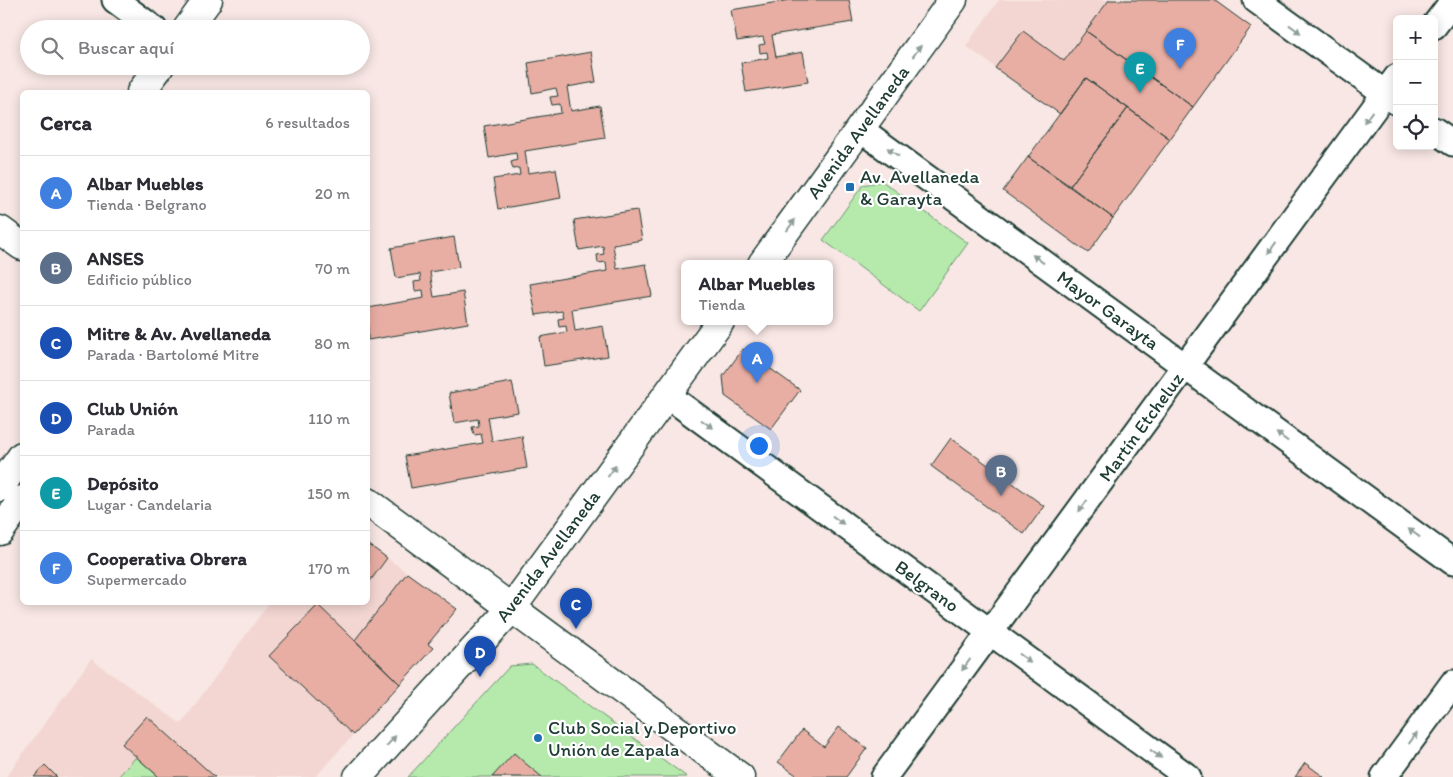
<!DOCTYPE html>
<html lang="es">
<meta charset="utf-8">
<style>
body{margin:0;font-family:Itim,sans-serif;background:#f2f2f3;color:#2b2b33}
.controls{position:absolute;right:15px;top:15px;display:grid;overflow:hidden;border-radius:8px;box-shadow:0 2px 12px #0003}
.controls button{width:45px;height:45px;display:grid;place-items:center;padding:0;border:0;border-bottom:1px solid #e1e1e2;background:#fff;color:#2b2b33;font:25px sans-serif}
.you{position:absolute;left:758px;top:445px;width:18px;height:18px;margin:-12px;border:4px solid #fff;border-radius:50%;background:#1a73e8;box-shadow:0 0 0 8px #1a73e833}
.badge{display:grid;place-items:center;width:32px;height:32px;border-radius:50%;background:#1a73e8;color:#fff;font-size:16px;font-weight:700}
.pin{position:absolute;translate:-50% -41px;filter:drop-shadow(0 1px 2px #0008)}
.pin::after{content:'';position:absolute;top:26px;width:18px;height:15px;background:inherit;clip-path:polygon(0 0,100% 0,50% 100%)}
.popup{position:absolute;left:681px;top:260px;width:152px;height:65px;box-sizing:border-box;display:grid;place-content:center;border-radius:8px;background:#fff;filter:drop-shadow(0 1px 4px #0005);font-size:16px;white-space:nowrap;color:#7c7c81}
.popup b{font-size:19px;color:#2b2b33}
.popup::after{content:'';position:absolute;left:50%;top:100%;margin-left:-10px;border:10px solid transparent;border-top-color:#fff}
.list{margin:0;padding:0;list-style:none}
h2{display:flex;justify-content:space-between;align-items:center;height:65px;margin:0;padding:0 20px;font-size:21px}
h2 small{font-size:16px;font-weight:400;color:#7c7c81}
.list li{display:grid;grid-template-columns:32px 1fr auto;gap:15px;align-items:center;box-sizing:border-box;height:75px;padding:0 20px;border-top:1px solid #e1e1e2}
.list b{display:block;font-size:19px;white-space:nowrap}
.list p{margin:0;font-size:16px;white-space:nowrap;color:#7c7c81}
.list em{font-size:16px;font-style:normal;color:#7c7c81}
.icon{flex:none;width:28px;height:28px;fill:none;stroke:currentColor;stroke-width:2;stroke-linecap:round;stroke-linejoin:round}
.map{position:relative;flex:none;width:1453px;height:777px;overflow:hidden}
.search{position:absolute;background:#fff;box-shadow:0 2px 12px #0003;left:20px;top:20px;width:350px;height:55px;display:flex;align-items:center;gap:12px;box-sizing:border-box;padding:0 18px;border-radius:28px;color:#7c7c81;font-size:19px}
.panel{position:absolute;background:#fff;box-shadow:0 2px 12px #0003;left:20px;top:90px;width:350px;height:515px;border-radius:8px}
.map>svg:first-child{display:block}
.built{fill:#f3d6d1}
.green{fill:#b6eaac;stroke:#6a9470}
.building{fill:#e8aea4;stroke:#1f3d34}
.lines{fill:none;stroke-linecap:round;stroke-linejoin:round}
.minor-casing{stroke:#1f3d34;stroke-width:29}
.tertiary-casing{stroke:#1f3d34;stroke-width:31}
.secondary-casing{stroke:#1f3d34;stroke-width:31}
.minor{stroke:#fff;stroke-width:25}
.tertiary{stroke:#fff;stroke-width:28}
.secondary{stroke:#fff;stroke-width:28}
.oneway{fill:#8f9e9a}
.poi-dot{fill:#1f6fb2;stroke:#fff;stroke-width:2}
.labels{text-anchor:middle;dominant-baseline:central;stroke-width:4.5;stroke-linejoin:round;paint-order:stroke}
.street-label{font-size:19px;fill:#1f3d34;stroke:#fff}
.poi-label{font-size:19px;fill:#1f3d34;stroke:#fff;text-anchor:start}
</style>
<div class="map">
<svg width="1453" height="777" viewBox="0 0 1453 777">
<rect width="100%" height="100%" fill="#f8e7e4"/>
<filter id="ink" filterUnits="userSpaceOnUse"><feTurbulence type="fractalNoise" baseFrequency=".02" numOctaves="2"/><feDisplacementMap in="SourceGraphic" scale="10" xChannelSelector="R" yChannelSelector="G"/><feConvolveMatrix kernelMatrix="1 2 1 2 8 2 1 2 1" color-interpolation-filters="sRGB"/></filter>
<g filter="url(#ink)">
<!-- built -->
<path class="built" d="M999,0H1214L1251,27L1170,139L1060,114L966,46Z
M368,544L457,609L428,644L433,648L315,777H6L91,659L181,724L269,603L368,602Z"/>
<!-- green -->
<path class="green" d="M882,181L968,243L919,311L823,240L863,185Z
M532,664L687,777H408L510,666Z
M136,757L159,777H118Z"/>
<!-- building -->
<path class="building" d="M790,0H849L853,22L772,35L776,57L803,52L808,82L746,92L741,63L768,58L767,52L760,53L759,45L765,44L763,37L737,41L731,10Z
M1109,0H1214L1251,27L1193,107L1086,31Z
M1023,31L1064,61L1086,31L1193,107L1170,139L1086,78L1060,114L995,68Z
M591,52L596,82L567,87L571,111L600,106L605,138L525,151L528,173L556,169L561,198L498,209L493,179L520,175L519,168L513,169L511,162L517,160L516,153L489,158L484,126L561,113L560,104L552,105L550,97L558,96L556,88L532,93L528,63Z
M1086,78L1128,108L1070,186L1028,157Z
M1128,108L1170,139L1113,218L1070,186Z
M1028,157L1113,218L1088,253L1003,191Z
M637,210L642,240L613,245L617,269L646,264L652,296L572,309L575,331L603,326L608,356L544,366L540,337L567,332L566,326L559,327L558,319L564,318L562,311L536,315L530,284L607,271L606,262L598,263L597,255L604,254L603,246L579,250L574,220Z
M454,237L459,267L430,272L434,297L463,292L468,323L368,340V308L424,298L423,290L415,291L414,282L421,281L420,274L396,278L391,248Z
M743,349L800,390L771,429L725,396L723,376Z
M512,382L518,412L488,417L492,441L522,436L527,468L411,488L405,456L483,443L481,434L474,435L472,427L479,426L478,419L454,423L449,393Z
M951,438L1044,506L1024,534L931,466Z
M368,544L387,558L368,584Z
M407,573L457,609L428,644L433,648L400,684L355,640Z
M318,605L400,684L353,735L269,656Z
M147,716L215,777H159L122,744Z
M839,727L867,748L846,777H799L778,762L802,730L824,747Z
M514,753L525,763L542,777H492Z
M1305,763L1324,777H1295Z
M45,765L57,777H34Z"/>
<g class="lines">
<defs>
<path id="minor" d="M115,0L154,29
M1256,0L1397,102
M1434,26L1453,1
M860,129L1453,562
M1434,130L1453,143
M667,395L1188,777
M884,777L1397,77
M1384,777L1453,683"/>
<path id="tertiary" d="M0,230L22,246
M0,487L22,456
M0,531L22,500
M358,777L511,609"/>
<path id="secondary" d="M187,29L208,0
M141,92L160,66
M762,264L953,0
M368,502L740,777
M511,609L720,322"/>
</defs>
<!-- minor casing -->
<use href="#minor" class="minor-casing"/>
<!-- tertiary casing -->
<use href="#tertiary" class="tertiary-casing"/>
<!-- secondary casing -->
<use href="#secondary" class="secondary-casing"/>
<!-- minor -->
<use href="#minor" class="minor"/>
<!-- tertiary -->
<use href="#tertiary" class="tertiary"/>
<!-- secondary -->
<use href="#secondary" class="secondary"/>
</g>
<!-- one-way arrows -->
<defs><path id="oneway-solid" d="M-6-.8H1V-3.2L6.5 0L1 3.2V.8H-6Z" transform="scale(1.25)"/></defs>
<g class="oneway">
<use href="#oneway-solid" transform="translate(1295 29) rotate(36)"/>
<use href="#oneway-solid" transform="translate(917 51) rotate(-54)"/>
<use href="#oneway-solid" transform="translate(1368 117) rotate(126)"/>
<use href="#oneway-solid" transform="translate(893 152) rotate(-144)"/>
<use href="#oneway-solid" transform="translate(791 225) rotate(-54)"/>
<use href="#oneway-solid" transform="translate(1272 248) rotate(126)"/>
<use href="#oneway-solid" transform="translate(1038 259) rotate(-144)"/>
<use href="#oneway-solid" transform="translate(707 424) rotate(36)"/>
<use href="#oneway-solid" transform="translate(1282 437) rotate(-144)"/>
<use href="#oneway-solid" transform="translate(612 471) rotate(-54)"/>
<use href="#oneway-solid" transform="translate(1083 506) rotate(126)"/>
<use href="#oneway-solid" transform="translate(838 520) rotate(36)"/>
<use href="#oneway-solid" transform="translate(1414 533) rotate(-144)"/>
<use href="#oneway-solid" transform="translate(1025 658) rotate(36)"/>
<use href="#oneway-solid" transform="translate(966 665) rotate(126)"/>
<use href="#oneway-solid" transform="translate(1413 738) rotate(-54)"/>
<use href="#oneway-solid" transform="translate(391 741) rotate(-48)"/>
<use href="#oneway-solid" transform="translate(1156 754) rotate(36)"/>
</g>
</g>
<!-- markers -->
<g class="poi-dot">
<rect x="845" y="182" width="10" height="10" rx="2.5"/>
<circle cx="538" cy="738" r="5"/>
</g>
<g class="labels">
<!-- street labels -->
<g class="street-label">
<text transform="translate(858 132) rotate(-54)">Avenida Avellaneda</text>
<text transform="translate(1108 310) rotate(36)">Mayor Garayta</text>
<text transform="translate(1141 427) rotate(-54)">Martín Etcheluz</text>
<text transform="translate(548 556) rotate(-53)">Avenida Avellaneda</text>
<text transform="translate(927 586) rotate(36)">Belgrano</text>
</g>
<!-- poi labels -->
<g class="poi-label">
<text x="860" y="176">Av. Avellaneda<tspan x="860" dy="22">&amp; Garayta</tspan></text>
<text x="548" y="727">Club Social y Deportivo<tspan x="548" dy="22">Unión de Zapala</tspan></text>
</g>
</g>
</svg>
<div class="controls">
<button>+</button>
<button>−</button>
<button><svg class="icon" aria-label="locate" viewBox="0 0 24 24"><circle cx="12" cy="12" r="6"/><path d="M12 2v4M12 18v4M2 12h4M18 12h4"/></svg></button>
</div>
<div class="you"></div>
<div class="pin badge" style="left:757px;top:383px;background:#3f7fe0">A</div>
<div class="popup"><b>Albar Muebles</b>Tienda</div>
<div class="pin badge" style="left:1001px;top:496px;background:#5c6f8a">B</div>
<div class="pin badge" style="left:576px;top:629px;background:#1a4fb4">C</div>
<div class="pin badge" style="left:480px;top:677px;background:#1a4fb4">D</div>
<div class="pin badge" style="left:1140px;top:93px;background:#0f9aa8">E</div>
<div class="pin badge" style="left:1180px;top:69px;background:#3f7fe0">F</div>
<div class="search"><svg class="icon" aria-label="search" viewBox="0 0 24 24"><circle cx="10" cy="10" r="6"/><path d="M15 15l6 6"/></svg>Buscar aquí</div>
<section class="panel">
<h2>Cerca<small>6 resultados</small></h2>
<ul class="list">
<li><span class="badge" style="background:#3f7fe0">A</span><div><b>Albar Muebles</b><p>Tienda · Belgrano</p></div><em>20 m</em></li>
<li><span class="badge" style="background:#5c6f8a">B</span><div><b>ANSES</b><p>Edificio público</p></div><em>70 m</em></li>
<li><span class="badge" style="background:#1a4fb4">C</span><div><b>Mitre &amp; Av. Avellaneda</b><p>Parada · Bartolomé Mitre</p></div><em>80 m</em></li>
<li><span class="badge" style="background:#1a4fb4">D</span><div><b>Club Unión</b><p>Parada</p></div><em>110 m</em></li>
<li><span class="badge" style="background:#0f9aa8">E</span><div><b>Depósito</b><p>Lugar · Candelaria</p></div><em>150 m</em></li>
<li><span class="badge" style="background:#3f7fe0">F</span><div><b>Cooperativa Obrera</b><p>Supermercado</p></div><em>170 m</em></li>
</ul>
</section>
</div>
